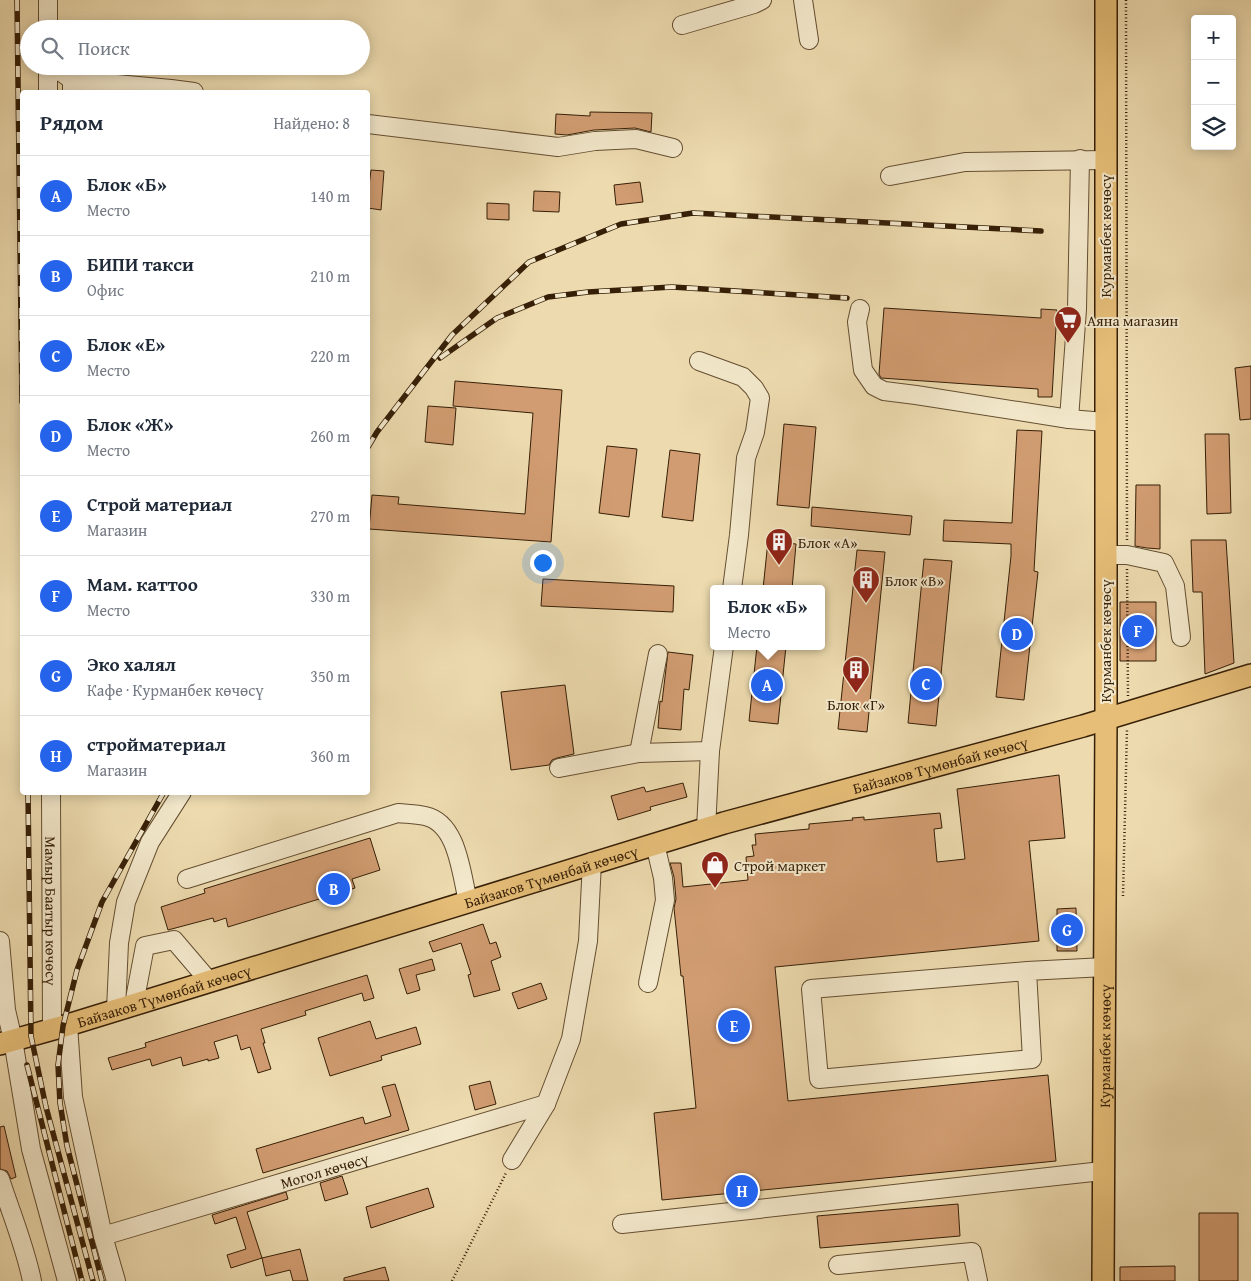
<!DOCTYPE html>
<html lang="ru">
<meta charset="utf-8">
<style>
body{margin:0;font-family:"Gentium Book Plus",serif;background:#f2f2f3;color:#1f2937}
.controls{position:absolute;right:15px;top:15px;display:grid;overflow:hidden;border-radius:5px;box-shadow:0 2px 12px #0003}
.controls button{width:45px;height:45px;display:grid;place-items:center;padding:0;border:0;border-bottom:1px solid #e0e1e3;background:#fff;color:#1f2937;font:25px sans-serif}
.you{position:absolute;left:542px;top:562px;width:18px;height:18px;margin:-12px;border:4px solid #fff;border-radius:50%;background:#1a73e8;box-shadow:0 0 0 8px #1a73e833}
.badge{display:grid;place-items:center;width:32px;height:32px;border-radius:50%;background:#2563eb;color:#fff;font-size:16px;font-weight:700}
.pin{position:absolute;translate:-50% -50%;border:2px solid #fff;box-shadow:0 1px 5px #0006}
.popup{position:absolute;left:710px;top:585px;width:115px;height:65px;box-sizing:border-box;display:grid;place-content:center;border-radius:5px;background:#fff;filter:drop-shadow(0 1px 4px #0005);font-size:16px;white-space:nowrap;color:#747a83}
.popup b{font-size:19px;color:#1f2937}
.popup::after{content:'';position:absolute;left:50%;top:100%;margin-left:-10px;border:10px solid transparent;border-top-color:#fff}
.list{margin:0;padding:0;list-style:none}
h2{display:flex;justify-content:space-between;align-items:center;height:65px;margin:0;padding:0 20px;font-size:21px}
h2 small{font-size:16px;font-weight:400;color:#747a83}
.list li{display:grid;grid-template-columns:32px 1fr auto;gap:15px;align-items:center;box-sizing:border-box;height:80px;padding:0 20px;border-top:1px solid #e0e1e3}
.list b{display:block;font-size:19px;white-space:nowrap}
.list p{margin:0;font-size:16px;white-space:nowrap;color:#747a83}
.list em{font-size:16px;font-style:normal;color:#747a83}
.icon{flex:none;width:28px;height:28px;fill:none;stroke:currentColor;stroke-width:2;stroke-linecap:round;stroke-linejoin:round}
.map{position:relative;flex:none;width:1251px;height:1281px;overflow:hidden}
.search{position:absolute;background:#fff;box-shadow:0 2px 12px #0003;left:20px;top:20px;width:350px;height:55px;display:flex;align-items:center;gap:12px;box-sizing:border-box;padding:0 18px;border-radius:28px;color:#747a83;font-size:19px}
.panel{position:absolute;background:#fff;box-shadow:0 2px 12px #0003;left:20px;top:90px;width:350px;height:705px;border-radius:5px}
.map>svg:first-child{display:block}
.building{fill:#d19c71;stroke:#361f07}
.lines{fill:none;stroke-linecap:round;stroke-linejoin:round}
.minor-casing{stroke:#644e31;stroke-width:20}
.major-casing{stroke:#361f07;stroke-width:24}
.path{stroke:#361f07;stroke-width:2.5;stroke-dasharray:1 2.5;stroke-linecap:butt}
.minor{stroke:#f3e8cb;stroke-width:18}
.major{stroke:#e6be78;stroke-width:21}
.rail-casing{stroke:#361f07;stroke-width:5.5}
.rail{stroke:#f3e8cb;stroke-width:4;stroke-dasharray:11;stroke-linecap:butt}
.labels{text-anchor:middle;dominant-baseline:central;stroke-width:4;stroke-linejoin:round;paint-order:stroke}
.street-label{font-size:15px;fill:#361f07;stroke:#f3e8cb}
.poi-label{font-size:15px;fill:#361f07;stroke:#f3e8cb;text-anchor:start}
</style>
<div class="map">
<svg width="1251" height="1281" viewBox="0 0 1251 1281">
<rect width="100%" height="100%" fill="#eddbaf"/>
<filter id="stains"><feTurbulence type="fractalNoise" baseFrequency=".004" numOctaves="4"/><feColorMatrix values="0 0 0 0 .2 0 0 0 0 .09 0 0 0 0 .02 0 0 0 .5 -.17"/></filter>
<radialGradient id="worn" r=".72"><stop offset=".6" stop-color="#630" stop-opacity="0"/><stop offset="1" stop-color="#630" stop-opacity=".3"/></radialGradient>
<!-- building -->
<path class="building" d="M590,112L652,113L651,132L635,128L594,130L567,135L555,134L556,114L590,116Z
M371,170L384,171L381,210L368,208V193Z
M640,182L643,202L616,205L614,185Z
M534,191L560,192L559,212L533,211Z
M487,203L509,204V220L487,219Z
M884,308L1041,318V309L1057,310L1052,397H1038V389L881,378L879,374Z
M1251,366V419L1240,420L1235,368Z
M455,381L562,390L551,542L369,529L372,495L399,497L398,504L525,514L533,413L453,406Z
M428,406L456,408L453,445L425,442Z
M784,424L816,427L809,508L777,505Z
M1017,430L1042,431L1034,571L1038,572L1024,700L996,697L1011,556V544L943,541L944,520L1012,523Z
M1205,434H1229L1231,513L1207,514Z
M607,446L637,449L629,517L599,513Z
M670,450L700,454L693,521L662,517Z
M1136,485H1160V549L1147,548L1135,546Z
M812,507L912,516L910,535L811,526Z
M1191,540H1226L1234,663L1205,674L1202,592H1193Z
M768,541L796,544L792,589H763Z
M857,550L885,552L867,732L838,729Z
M924,559L952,561L936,726L908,723Z
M543,579L674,586L673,612L541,606Z
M1120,602H1156V661H1120Z
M757,646H786L778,724L749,721Z
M668,652L693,655L689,690L684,689L681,730L658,728L660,701L662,702Z
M565,685L574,754L557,758L552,760L549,765L511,770L501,692Z
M1059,775L1065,838L1029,841L1039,941L775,967L788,1101L1048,1075L1056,1161L662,1200L654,1113L696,1108L683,976H681L674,908L676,899L674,877L670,863H681L683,887L748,880L746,857L754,856L752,845H756L755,834L809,829V824L853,820L852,818L864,817V820L940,813L942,828L934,829L937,862L965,859L957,789Z
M683,783L687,797L650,807L651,810L618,820L611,796L644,787L646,792Z
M370,838L380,870L352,879L355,888L228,927L226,918L214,922L213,918L168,930L161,907L205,893L204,889Z
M1076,908L1077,951H1057V909Z
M483,924L490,944L496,942L501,957L491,961L500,990L474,997L468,975L471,974L461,943L433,952L429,942Z
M432,959L435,970L416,975L420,990L407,994L399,969Z
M367,975L374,998L364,1001L362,993L305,1011L306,1015L261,1029L265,1043H263L271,1069L258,1073L250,1047L241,1050L237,1035L214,1042L219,1058L208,1061V1059L183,1066L181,1057L152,1066L150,1059L112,1070L108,1058L146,1047L145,1043Z
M541,983L547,999L518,1009L512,993Z
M370,1021L376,1039L416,1027L421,1044L381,1056L382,1060L330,1076L318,1038Z
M490,1081L496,1104L475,1110L469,1086Z
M395,1084L409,1130L263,1173L256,1149L363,1117L365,1124L391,1116L382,1087Z
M4,1126L16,1177L11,1179L7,1171L0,1169V1127Z
M342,1176L348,1194L325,1201L320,1183Z
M428,1188L434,1207L371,1228L366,1207Z
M286,1192L288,1199L247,1212L262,1258L231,1268L227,1255L246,1249L236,1217L215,1224L212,1215Z
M958,1204L960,1236L820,1248L817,1216Z
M1199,1213H1238V1281H1199Z
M300,1249L308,1281H293L290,1270L266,1276L262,1258Z
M1175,1266V1281H1120V1267Z
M385,1267L389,1281H344V1278Z"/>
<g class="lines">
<defs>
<g id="minor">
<path d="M803,0L809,40"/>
<path d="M682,25L754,4L762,0"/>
<path d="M48,29V0"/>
<path d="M48,66V92"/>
<path d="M48,71L61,72L72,80V91"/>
<path d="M72,80L171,89L194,92"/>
<path d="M368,124L558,147L595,141L636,139L673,148"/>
<path d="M890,176L965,162L1105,160"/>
<path d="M860,309L857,322L863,370L874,386L884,391L916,395L1069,419L1105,422"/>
<path d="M699,361L743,377L754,388L760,398L755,432L746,458L739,535L732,589"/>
<path d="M1069,419L1077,309L1080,159"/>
<path d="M1105,555H1127L1164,563L1175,586L1181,637"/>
<path d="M639,753L658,654"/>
<path d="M559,768L639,753L710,751"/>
<path id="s1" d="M51,792L52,1029"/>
<path d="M706,829L710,751L724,646"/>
<path d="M187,879L398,813C407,814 416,814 425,816C458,823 461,874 468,901"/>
<path d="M0,941L6,1010L13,1040L31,1149L67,1281"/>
<path d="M1027,971L1032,1059L819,1079L811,989L1027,971L1105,967"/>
<path d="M648,983L665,900L663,878L655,844"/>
<path d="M134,1004L145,946L174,940L209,981"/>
<path d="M116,1010L119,943L126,902L150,842L182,792"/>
<path d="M68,1025L73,1097L103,1236L116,1281"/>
<path d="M512,1160L546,1104L571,1039L588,941L592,862"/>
<path d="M0,1179C11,1213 25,1246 32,1281"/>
<path d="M622,1224L1102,1171"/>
<path id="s2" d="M103,1236L546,1104"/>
<path d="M838,1265L972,1252L978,1281"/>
</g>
<g id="major">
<path id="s3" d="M0,1044L68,1025L724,823L1083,726L1251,675"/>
<path id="s4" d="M1103,1281L1106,719V0"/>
</g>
</defs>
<!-- minor casing -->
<use href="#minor" class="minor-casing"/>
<!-- major casing -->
<use href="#major" class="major-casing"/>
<!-- path -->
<path class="path" d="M1126,0L1127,541
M1127,569L1128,696
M1123,896L1127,729
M452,1281L506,1173"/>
<!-- minor -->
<use href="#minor" class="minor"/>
<!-- major -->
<use href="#major" class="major"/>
<defs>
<path id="rail" d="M17,0L22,402
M440,358L497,318L548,297L588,292L672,287L847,298
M368,447L377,432L452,335L529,262L621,224L693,213L1041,231
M28,792L31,1036L46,1107L93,1281
M27,1065L82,1281
M102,1281L67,1146L60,1103L58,1065L63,1026L77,970L102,902L164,792"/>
</defs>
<!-- rail casing -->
<use href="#rail" class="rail-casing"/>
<!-- rail -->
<use href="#rail" class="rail"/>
</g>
<!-- icons -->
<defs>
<symbol id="supermarket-pin" viewBox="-11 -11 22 30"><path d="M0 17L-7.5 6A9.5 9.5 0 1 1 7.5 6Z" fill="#8f2418" stroke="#f3e8cb"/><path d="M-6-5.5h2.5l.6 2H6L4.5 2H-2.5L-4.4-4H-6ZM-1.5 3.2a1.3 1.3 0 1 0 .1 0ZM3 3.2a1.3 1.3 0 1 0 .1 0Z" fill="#fff"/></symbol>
<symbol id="building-pin" viewBox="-11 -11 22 30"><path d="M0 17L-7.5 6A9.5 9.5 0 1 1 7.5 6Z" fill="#8f2418" stroke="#f3e8cb"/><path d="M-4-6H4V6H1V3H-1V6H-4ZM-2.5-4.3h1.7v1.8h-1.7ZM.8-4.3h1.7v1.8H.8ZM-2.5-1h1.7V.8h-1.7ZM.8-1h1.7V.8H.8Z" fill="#fff"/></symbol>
<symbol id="shop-pin" viewBox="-11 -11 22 30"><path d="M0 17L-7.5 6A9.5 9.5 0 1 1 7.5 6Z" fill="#8f2418" stroke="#f3e8cb"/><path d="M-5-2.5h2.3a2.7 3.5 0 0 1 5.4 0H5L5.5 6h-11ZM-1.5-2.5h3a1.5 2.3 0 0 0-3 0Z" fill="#fff"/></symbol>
</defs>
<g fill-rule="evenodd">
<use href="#supermarket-pin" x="1052" y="304" width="32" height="43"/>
<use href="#building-pin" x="763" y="526" width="32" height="43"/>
<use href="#building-pin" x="850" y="564" width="32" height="43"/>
<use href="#building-pin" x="840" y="654" width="32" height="43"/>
<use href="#shop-pin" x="699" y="849" width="32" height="43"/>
</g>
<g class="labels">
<!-- street labels -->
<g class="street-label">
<text transform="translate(1105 236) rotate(-90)">Курманбек көчөсү</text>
<text transform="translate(1105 641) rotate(-90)">Курманбек көчөсү</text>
<text stroke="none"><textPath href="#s3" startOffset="981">Байзаков Түмөнбай көчөсү</textPath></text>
<text stroke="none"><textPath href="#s3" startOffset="576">Байзаков Түмөнбай көчөсү</textPath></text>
<text stroke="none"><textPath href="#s1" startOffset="119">Мамыр Баатыр көчөсү</textPath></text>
<text stroke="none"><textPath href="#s3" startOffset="171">Байзаков Түмөнбай көчөсү</textPath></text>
<text stroke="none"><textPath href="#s4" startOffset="235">Курманбек көчөсү</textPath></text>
<text stroke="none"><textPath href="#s2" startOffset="231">Могол көчөсү</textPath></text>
</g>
<!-- poi labels -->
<g class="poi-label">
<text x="1087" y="320">Аяна магазин</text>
<text x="798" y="542">Блок «А»</text>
<text x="885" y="580">Блок «В»</text>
<text x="856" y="704" text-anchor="middle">Блок «Г»</text>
<text x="734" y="865">Строй маркет</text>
</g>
</g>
<rect width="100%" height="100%" filter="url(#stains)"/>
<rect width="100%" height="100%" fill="url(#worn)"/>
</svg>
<div class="controls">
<button>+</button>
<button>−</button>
<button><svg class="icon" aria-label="layers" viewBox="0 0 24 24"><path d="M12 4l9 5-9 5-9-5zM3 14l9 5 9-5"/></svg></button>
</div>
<div class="you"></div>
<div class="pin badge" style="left:767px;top:685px">A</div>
<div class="popup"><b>Блок «Б»</b>Место</div>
<div class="pin badge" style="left:334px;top:889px">B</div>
<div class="pin badge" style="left:926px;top:684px">C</div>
<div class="pin badge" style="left:1017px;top:634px">D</div>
<div class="pin badge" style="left:734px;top:1026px">E</div>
<div class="pin badge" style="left:1138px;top:631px">F</div>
<div class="pin badge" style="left:1067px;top:930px">G</div>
<div class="pin badge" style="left:742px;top:1191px">H</div>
<div class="search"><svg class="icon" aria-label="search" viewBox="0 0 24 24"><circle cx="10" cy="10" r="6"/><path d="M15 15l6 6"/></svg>Поиск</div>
<section class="panel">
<h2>Рядом<small>Найдено: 8</small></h2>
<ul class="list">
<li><span class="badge">A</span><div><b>Блок «Б»</b><p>Место</p></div><em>140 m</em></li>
<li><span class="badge">B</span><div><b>БИПИ такси</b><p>Офис</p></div><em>210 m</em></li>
<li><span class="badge">C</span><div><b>Блок «Е»</b><p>Место</p></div><em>220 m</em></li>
<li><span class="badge">D</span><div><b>Блок «Ж»</b><p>Место</p></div><em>260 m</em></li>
<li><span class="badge">E</span><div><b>Строй материал</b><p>Магазин</p></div><em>270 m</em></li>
<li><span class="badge">F</span><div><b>Мам. каттоо</b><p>Место</p></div><em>330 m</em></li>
<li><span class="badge">G</span><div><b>Эко халял</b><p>Кафе · Курманбек көчөсү</p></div><em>350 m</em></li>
<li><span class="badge">H</span><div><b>стройматериал</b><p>Магазин</p></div><em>360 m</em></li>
</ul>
</section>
</div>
